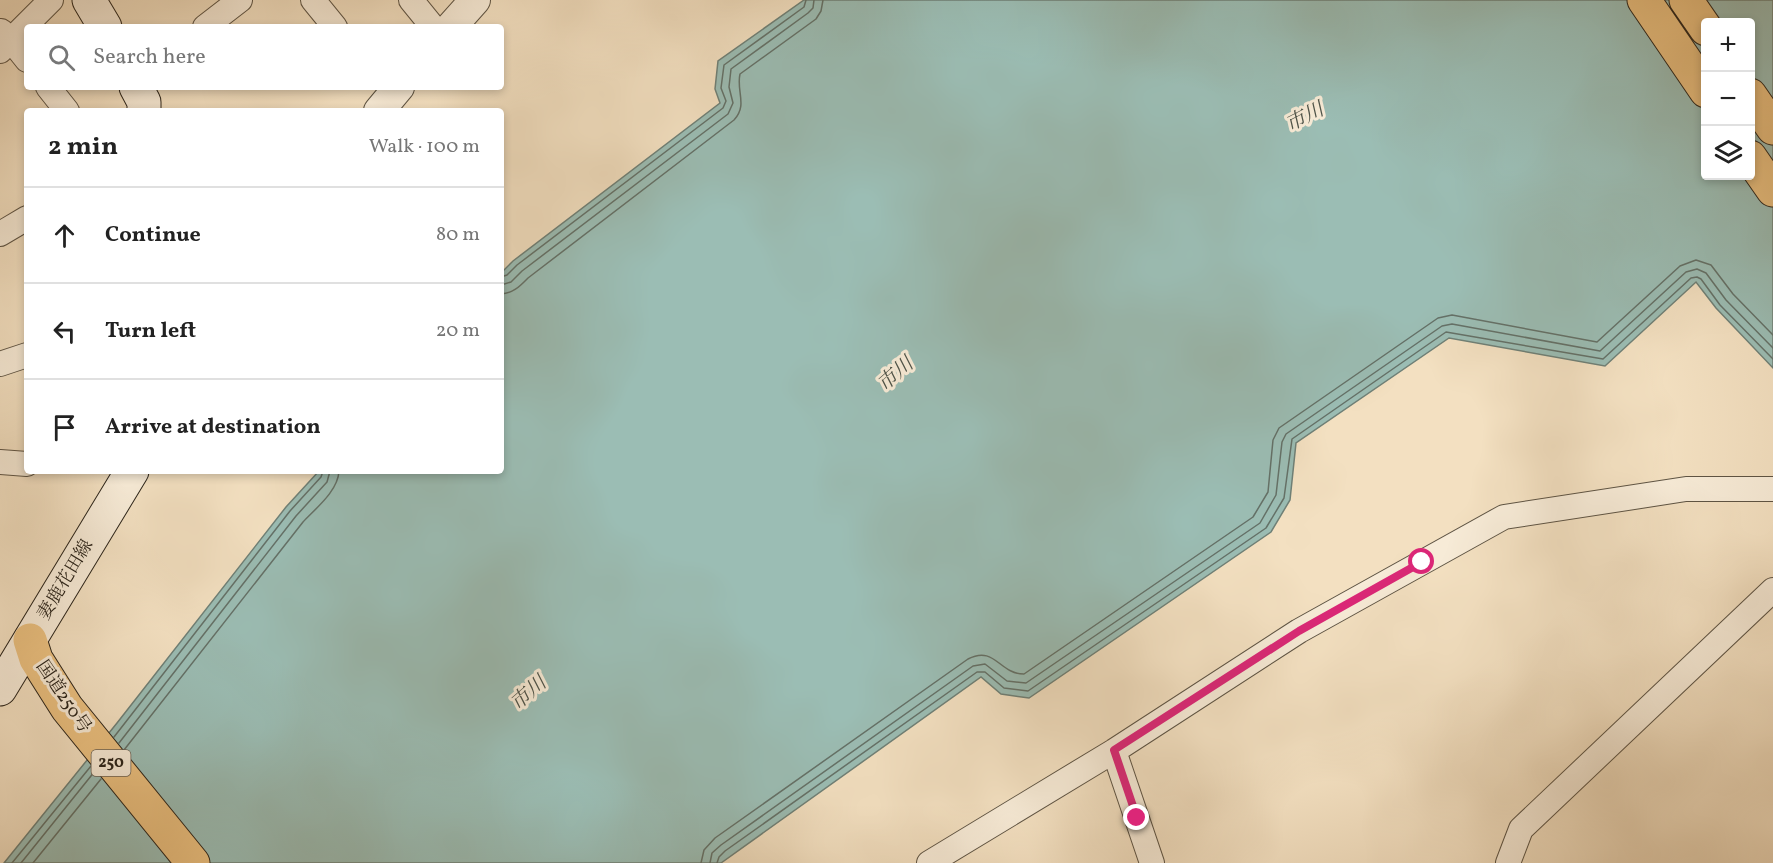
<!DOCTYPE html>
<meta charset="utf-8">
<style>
body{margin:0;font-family:Vollkorn,"Noto Serif JP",serif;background:#f2f2f2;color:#222}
.controls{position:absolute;right:18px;top:18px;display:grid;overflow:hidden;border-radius:6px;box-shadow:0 3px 9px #0003}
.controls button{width:54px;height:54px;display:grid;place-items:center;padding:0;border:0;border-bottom:2px solid #e0e0e0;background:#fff;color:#222;font:30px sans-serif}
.stop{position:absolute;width:18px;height:18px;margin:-14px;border:4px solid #db2777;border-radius:50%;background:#fff}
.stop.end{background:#db2777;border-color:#fff;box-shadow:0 2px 6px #0008}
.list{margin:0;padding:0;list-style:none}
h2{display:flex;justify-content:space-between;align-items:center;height:78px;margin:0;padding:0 24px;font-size:26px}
h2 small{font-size:20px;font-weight:400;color:#767676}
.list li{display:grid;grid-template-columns:39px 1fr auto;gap:18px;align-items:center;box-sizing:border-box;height:96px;padding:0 24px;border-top:2px solid #e0e0e0}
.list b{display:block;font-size:22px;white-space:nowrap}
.list em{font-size:20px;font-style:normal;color:#767676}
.icon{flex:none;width:33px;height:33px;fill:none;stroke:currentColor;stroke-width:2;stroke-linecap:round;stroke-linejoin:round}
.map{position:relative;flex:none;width:1773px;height:863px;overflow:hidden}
.search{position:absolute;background:#fff;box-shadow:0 3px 9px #0003;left:24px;top:24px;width:480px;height:66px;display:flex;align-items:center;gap:15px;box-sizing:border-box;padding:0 21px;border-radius:6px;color:#767676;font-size:22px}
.panel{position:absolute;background:#fff;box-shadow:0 3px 9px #0003;left:24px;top:108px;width:480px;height:366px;border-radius:6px}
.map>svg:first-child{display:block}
.water{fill:#9bbdb4;stroke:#6f8077;stroke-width:1.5;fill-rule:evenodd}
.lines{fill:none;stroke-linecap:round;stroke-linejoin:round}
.shore{stroke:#647168;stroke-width:1.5}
.minor-casing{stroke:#5e5444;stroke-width:26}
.tertiary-casing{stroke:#5e5444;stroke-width:32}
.secondary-casing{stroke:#2c251b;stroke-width:35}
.trunk-casing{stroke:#2c251b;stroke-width:35}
.minor{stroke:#f7ebd7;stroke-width:24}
.tertiary{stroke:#f7ebd7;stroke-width:30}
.secondary{stroke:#f7ebd7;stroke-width:33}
.trunk{stroke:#eac080;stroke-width:33}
.route{stroke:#db2777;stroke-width:8}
.labels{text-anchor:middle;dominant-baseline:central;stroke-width:6;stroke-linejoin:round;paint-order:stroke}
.shield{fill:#f7ebd7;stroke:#696053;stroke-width:1.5}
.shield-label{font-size:16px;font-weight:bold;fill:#2c251b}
.street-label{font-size:18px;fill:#2c251b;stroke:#f7ebd7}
.water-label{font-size:20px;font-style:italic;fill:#4d5349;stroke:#f7ebd7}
</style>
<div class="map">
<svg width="1773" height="863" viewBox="0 0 1773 863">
<rect width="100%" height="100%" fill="#f3e0c1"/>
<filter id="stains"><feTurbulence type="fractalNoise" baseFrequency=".00333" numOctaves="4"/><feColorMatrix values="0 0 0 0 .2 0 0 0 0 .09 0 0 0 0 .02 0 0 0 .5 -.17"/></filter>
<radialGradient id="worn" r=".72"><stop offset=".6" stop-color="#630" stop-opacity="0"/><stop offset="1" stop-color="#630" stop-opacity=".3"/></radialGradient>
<!-- water -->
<path class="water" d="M804,0H1773V368L1716,308L1696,282L1605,366L1449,338L1296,443L1290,500L1271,532L1029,698L1001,694L981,677L721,863H4L117,723L286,507L319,471H501V273L513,261L720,103L715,89L718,61ZM1706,22H1750V176H1706Z"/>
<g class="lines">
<!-- shore -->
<path class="shore" d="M501,277L507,275L517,265L723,108L726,101L721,88L724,65L804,7L806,0
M501,285L511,282L522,271L728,114L733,103L729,87L731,69L808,13L813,8L814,0
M501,294C514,293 520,286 528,278L734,120C748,105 736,91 740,74L816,19L821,11L823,0
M114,737L290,511L321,477L323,471
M119,743L296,516L327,482L330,471
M124,750L303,522C316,508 338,491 339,471
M12,863L91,766
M21,863L95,771
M33,863L101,779
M701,863L704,850L715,838L968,659C995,645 999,674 1024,674L1253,517L1268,492L1273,440L1279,428L1438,318L1452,315L1597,342L1680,266L1696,260L1711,265L1733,294L1773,335
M710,863L712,853L721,845L973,666L985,664L1007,681L1026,683L1260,523L1276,495L1282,442L1286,434L1442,326L1452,324L1600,351L1686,272L1697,269L1706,273L1726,300L1773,348
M717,863L719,857L725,851L977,672H985L1004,688L1028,691L1266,528L1284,498L1292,439L1446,332L1603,359L1691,278L1697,277L1701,279L1720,305L1773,359"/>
<defs>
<path id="minor" d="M313,0L335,27
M411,0L433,27
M205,27L240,0
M1,31L11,40L27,60
M0,51L51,0
M48,87L67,111
M0,234L27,218
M0,364L27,355
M0,462L27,464
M1114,751L1152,863
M929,863L1114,751L1299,631L1504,517L1686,489H1773
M1508,863L1521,829L1773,590"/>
<path id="tertiary" d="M451,27L475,0
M379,111L399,87"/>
<path id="secondary" d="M89,0L105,27
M136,87L144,102V111
M0,689L132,471"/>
<path id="trunk" d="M1644,0L1706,91
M1686,0L1706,29
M1750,95L1773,128
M1750,157L1773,190
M30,640L36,659L67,708L193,863"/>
</defs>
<!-- minor casing -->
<use href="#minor" class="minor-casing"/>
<!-- tertiary casing -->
<use href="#tertiary" class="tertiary-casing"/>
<!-- secondary casing -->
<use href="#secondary" class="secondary-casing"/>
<!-- trunk casing -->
<use href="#trunk" class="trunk-casing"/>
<!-- minor -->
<use href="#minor" class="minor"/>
<!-- tertiary -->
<use href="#tertiary" class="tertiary"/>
<!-- secondary -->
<use href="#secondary" class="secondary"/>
<!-- trunk -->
<use href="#trunk" class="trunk"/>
</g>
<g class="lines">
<!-- route -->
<path class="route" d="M1137,818L1114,750L1299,631L1422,562"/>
</g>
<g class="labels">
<!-- shield labels -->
<rect class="shield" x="91.5" y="750" width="39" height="26" rx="4.5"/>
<g class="shield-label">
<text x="111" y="763">250</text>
</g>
<!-- street labels -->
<g class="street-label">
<text transform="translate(66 580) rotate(-59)">妻鹿花田線</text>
<text transform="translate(63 697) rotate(56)">国道250号</text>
</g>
<!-- water labels -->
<g class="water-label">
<text transform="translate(1305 118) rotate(-27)">市川</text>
<text transform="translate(896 375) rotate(-41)">市川</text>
<text transform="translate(529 694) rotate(-41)">市川</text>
</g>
</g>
<rect width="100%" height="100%" filter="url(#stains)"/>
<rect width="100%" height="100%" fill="url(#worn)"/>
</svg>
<div class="controls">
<button>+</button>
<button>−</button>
<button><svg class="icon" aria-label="layers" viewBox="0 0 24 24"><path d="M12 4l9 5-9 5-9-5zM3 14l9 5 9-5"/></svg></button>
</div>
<div class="stop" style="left:1422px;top:562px"></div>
<div class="stop end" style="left:1137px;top:818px"></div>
<div class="search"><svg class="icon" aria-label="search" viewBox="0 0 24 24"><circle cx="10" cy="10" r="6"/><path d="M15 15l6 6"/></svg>Search here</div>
<section class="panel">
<h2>2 min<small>Walk · 100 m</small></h2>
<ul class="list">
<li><svg class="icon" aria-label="ahead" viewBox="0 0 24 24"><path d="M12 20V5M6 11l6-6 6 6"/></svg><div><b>Continue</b></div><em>80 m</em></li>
<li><svg class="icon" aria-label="left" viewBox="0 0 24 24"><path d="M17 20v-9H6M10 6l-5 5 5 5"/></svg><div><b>Turn left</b></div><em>20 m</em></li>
<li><svg class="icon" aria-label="arrive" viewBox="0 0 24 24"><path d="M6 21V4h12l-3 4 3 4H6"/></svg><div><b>Arrive at destination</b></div></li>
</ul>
</section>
</div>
